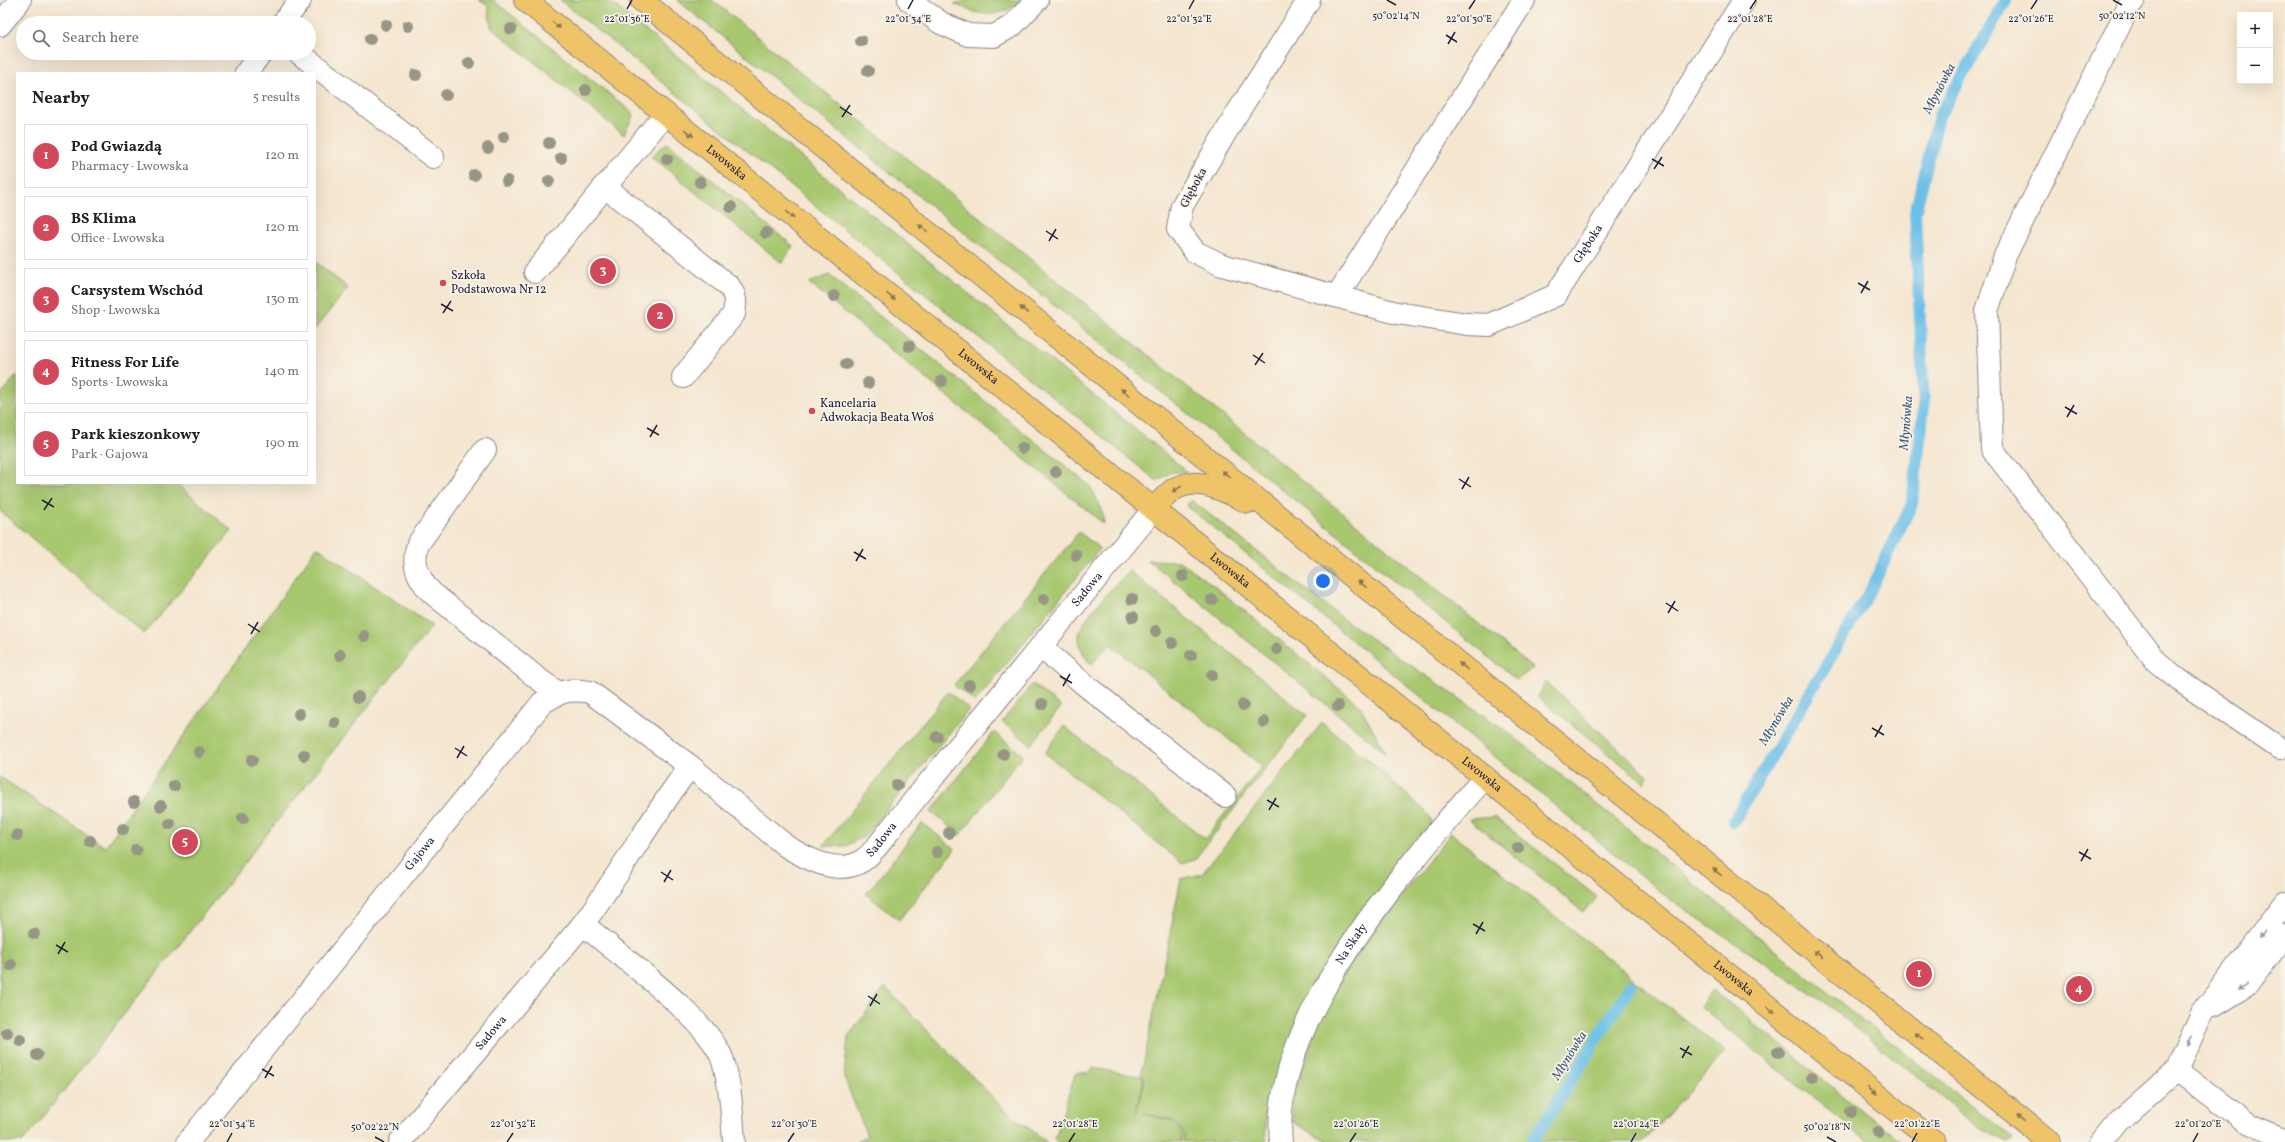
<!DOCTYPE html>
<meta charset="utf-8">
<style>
body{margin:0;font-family:Vollkorn,serif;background:#f2f2f2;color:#202124}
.controls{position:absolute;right:12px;top:12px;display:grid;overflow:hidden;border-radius:0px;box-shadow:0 4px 16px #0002}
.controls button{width:36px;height:36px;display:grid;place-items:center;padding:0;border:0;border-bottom:1px solid #e0e0e0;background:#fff;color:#202124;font:20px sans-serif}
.you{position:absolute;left:1323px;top:581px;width:14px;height:14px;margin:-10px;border:3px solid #fff;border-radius:50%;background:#1a73e8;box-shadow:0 0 0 6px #1a73e833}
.badge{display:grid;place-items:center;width:26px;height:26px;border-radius:50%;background:#d1495b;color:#fff;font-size:13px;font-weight:700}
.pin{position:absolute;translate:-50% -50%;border:2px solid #fff;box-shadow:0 1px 4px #0006}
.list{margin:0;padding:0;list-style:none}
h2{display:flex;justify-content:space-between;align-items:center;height:52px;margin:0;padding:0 16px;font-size:17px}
h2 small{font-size:13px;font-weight:400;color:#757577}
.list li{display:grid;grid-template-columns:26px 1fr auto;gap:12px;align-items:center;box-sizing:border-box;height:64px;margin:0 8px 8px;padding:0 8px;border:1px solid #e0e0e0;border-radius:0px}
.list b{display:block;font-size:15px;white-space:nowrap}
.list p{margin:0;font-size:13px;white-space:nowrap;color:#757577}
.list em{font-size:13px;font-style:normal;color:#757577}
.icon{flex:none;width:22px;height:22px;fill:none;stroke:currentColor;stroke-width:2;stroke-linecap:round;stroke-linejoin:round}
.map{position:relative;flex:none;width:2285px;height:1142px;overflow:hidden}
.search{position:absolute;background:#fff;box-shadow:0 4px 16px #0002;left:16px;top:16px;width:300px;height:44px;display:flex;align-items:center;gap:10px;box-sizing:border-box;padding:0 14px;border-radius:22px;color:#757577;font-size:15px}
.panel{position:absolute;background:#fff;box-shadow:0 4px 16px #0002;left:16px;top:72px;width:300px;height:412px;border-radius:0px}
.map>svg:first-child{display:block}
.green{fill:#a8c870;stroke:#657556}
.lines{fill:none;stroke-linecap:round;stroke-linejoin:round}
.stream{stroke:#6cbfe8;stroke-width:12}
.minor-casing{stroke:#8c8485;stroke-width:24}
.major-casing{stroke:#8c8485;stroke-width:24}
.minor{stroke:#fff;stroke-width:22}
.major{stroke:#efc469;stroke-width:22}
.tree{fill:#979686}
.oneway{fill:#887352}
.oneway2{fill:#9c9ca7}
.ticks{fill:none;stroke:#22223b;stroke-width:1.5}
.poi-dot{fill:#d1495b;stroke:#f7f3e8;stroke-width:1.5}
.labels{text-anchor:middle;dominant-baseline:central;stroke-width:3.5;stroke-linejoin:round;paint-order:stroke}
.street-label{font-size:12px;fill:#22223b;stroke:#f7f3e8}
.poi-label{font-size:12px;fill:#22223b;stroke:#f7f3e8;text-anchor:start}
.water-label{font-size:13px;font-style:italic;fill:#3c5978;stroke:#f7f3e8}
.ticks-label{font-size:10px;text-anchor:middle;fill:#22223b;stroke:#f7f3e8;stroke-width:3.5;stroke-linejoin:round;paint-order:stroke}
</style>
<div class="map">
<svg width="2285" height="1142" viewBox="0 0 2285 1142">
<rect width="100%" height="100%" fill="#f7f3e8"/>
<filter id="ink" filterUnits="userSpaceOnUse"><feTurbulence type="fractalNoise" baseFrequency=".025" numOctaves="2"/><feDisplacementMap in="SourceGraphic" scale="8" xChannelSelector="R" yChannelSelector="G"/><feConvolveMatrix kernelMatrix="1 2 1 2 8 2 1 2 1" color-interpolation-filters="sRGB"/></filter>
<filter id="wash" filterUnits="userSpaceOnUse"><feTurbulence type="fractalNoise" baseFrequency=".012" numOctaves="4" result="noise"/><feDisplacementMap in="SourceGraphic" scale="16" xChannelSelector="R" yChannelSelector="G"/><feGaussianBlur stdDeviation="0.9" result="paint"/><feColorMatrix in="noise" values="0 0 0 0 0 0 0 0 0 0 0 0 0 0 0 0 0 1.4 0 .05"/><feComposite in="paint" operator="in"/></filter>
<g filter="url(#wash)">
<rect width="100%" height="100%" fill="#f5e6cf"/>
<!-- green -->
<path class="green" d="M479,0H493L634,114L624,135L491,27L488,6Z
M560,0H608L1188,472H1172L1157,481Z
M677,0H712L1533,668L1517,680Z
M970,0H1024C998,19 982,17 954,4Z
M667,143L793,246L782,263L651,156Z
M315,261L348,288L315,329Z
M829,275L1090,486L1102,509L1104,524L809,283Z
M17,375V483H176L232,531L144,634L0,511V395Z
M1191,500L1346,621L1507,731L1822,988L2013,1138L2008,1142L1983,1130L1825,1003L1671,900L1188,507V503Z
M1079,532L1100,549L975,702L954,685Z
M317,547L432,626L23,1142H0V777L105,847Z
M1148,560L1179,561L1213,585L1360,706L1386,753Z
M1129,571L1307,715L1195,859L1182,863L1045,753L1064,726L1205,839L1262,766L1110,644L1091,665C1084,657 1076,642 1080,631C1086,614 1116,585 1129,571Z
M1546,682L1648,776L1645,783L1538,697Z
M1032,684L1061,707L1031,745L1002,722Z
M948,692L969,709L865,836L846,846H823Z
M1322,723L1372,763L1427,813L1432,820L1431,825L1274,1098L1265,1117L1266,1142H1183L1185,1134L1172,1119L1143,1114L1171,1120L1183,1134L1181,1142H1054L1075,1074L1080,1072L1087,1073L1093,1068L1144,1077L1136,1113L1145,1078L1141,1076L1181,879L1202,874Z
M994,732L1023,755L960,835L931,812Z
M1495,817L1597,897L1583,912L1469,819Z
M922,823L955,849L899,920L866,894Z
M1451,833L1725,1052L1643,1142H1328L1293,1122L1292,1104L1300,1073L1328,996L1380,922Z
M885,987L1005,1110L1047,1142H856L867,1136L844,1077L848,1037Z
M1713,990L1900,1142H1868L1700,1006Z"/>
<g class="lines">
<!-- stream -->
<path class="stream" d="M1733,822L1869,593L1912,504L1924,406L1915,213L1939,116L2006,0
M1532,1142L1631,985"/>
</g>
</g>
<g filter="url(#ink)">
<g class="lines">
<defs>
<g id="minor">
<path d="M909,0L941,23L968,35L994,36L1012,26L1037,0"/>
<path id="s1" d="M1309,0L1236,115L1182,206L1178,229L1195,252L1222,265L1397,313L1467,324L1489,325L1556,295L1744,0"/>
<path d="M2134,0L2129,6L2005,256L1987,311L1992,449L2157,662L2179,680L2279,748"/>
<path d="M283,23L300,0"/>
<path d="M0,25L20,0"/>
<path d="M299,53L433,157"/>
<path d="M246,73L261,53"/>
<path d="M604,186L729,286C736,296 736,302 734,314L683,377"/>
<path d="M535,272L665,114"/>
<path d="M1337,296L1524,0"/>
<path d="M485,450L418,544C411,563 418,579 432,593L537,678L558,693"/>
<path d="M1041,647L1085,685L1225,796"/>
<path d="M2285,903L2202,1013L2177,1070L2250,1126L2285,1141"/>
<path d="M583,924C617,954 711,1021 723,1061C731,1087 732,1115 734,1142"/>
<path d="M2213,1006L2247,985L2285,935"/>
<path id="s2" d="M188,1142L542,703C561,691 568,688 590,692L690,766"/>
<path id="s3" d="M400,1142L583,924C621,872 652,817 690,766L786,846C807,859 838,876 862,861C874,853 884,837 893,826L1153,510"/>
<path id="s4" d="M1281,1142C1269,1020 1409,864 1485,777"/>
<path d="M2102,1142L2119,1121L2177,1070"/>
</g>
<g id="major">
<path id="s5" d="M525,0L1935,1142"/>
<path d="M641,0L2050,1142"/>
<path d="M1153,510C1159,503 1166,495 1173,490C1196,474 1227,492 1248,502"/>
</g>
</defs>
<!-- minor casing -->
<use href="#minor" class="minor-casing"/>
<!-- major casing -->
<use href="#major" class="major-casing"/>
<!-- minor -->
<use href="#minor" class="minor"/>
<!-- major -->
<use href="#major" class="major"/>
</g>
<!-- trees -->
<g class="tree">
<circle cx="386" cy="25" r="6"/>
<circle cx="408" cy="26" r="6"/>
<circle cx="511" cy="29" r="6"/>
<circle cx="370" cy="39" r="6"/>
<circle cx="861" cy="41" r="6"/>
<circle cx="469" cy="63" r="6"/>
<circle cx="868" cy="71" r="6"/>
<circle cx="416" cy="75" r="6"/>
<circle cx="586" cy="90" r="6"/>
<circle cx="446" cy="95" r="6"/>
<circle cx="504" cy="137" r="6"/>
<circle cx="549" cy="143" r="6"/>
<circle cx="488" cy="148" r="6"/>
<circle cx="561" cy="158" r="6"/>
<circle cx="667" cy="159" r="6"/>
<circle cx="474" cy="175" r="6"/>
<circle cx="507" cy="181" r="6"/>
<circle cx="549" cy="181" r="6"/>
<circle cx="700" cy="182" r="6"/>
<circle cx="731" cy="207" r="6"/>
<circle cx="766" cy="233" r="6"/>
<circle cx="834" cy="296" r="6"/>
<circle cx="909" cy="346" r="6"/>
<circle cx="846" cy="364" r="6"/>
<circle cx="942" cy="381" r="6"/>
<circle cx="868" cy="383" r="6"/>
<circle cx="1022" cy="448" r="6"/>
<circle cx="1056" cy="472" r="6"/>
<circle cx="1076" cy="555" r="6"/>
<circle cx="1183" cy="576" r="6"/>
<circle cx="1044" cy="599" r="6"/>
<circle cx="1132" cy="599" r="6"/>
<circle cx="1212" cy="600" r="6"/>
<circle cx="1133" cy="617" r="6"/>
<circle cx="1156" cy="631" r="6"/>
<circle cx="364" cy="636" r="6"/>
<circle cx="1172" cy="643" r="6"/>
<circle cx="1277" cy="649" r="6"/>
<circle cx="340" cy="655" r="6"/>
<circle cx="1191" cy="655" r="6"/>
<circle cx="1212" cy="675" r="6"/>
<circle cx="969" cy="685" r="6"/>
<circle cx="358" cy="697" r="6"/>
<circle cx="1042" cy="704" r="6"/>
<circle cx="1243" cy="705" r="6"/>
<circle cx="1338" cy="706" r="6"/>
<circle cx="299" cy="714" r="6"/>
<circle cx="1264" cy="722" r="6"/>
<circle cx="335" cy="723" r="6"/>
<circle cx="937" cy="737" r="6"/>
<circle cx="199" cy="752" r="6"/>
<circle cx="1003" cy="754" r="6"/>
<circle cx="304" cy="755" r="6"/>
<circle cx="252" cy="760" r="6"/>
<circle cx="897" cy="785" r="6"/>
<circle cx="174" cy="786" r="6"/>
<circle cx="134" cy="802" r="6"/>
<circle cx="161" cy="806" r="6"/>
<circle cx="243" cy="818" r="6"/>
<circle cx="170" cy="824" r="6"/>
<circle cx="123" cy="829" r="6"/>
<circle cx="949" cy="833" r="6"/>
<circle cx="17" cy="835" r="6"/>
<circle cx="90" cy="841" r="6"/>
<circle cx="1518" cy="848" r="6"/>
<circle cx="136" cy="850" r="6"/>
<circle cx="937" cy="852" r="6"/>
<circle cx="34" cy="934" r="6"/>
<circle cx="11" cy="965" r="6"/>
<circle cx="7" cy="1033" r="6"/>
<circle cx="20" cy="1040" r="6"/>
<circle cx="1778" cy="1052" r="6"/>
<circle cx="37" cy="1055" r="6"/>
<circle cx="1812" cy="1077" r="6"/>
<circle cx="1851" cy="1112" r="6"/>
<circle cx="1878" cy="1132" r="6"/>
</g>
<!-- one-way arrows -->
<defs><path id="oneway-solid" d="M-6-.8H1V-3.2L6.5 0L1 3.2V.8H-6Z"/></defs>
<g class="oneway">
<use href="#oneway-solid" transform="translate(556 25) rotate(39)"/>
<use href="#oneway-solid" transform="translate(689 133) rotate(39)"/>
<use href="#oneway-solid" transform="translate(790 215) rotate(39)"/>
<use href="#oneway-solid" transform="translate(923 228) rotate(-141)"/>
<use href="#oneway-solid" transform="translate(891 297) rotate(39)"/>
<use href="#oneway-solid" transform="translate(1024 310) rotate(-141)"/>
<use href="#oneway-solid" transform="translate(1125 392) rotate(-141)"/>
<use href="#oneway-solid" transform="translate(1226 474) rotate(-141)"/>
<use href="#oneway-solid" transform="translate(1177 489) rotate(150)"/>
<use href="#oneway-solid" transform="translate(1362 584) rotate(-141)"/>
<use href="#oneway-solid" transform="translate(1463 666) rotate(-141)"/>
<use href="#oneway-solid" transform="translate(1717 872) rotate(-141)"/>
<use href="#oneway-solid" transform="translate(1818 954) rotate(-141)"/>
<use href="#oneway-solid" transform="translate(1771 1010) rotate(39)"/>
<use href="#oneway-solid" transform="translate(1919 1036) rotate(-141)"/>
<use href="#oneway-solid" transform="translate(1872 1091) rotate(39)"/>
<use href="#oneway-solid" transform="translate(2020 1117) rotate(-141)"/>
</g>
<g class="oneway2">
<use href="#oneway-solid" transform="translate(2262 934) rotate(127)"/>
<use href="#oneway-solid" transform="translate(2243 987) rotate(145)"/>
<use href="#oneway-solid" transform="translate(2189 1041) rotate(114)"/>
</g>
</g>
<!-- ticks -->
<path class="ticks" d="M1387,0L1396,5M2113,0L2122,5M627,9L632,0M908,9L913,0M1189,9L1194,0M1469,9L1475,0M1750,9L1756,0M2031,9L2037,0M1446,35L1457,42M1448,44L1455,32M840,107L852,115M842,117L850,105M1652,159L1664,166M1654,169L1662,157M1046,231L1058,239M1049,241L1056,229M1858,283L1870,290M1861,293L1868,281M441,304L453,311M443,313L451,301M1253,355L1265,363M1255,365L1263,353M2065,407L2077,414M2067,417L2074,405M647,428L659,435M650,437L657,425M1459,479L1471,487M1462,489L1469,477M42,500L54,507M44,510L52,498M854,552L866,559M856,561L863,549M1666,603L1678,611M1668,613L1675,601M248,624L260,632M251,634L258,622M1060,676L1072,683M1063,686L1070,674M1872,728L1884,735M1875,737L1882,725M455,748L467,756M457,758L464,746M1267,800L1279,807M1269,810L1276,798M2079,852L2091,859M2081,861L2088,849M661,872L673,880M664,882L671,870M1473,924L1485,931M1476,934L1483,922M56,945L68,952M58,954L65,942M868,996L880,1004M870,1006L877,994M1680,1048L1692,1055M1682,1058L1689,1046M262,1069L274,1076M265,1078L272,1066M375,1137L384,1142M1827,1137L1836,1142M227,1142L232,1133M507,1142L513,1133M788,1142L794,1133M1069,1142L1075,1133M1350,1142L1356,1133M1631,1142L1636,1133M1912,1142L1917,1133M2193,1142L2198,1133"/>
<!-- markers -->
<g class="poi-dot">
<circle cx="443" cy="283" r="4"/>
<circle cx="812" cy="411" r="4"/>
</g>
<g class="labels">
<!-- street labels -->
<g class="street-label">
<text stroke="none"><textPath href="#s5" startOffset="259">Lwowska</textPath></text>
<text transform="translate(1194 188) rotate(-62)">Głęboka</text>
<text stroke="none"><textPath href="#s1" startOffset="732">Głęboka</textPath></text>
<text stroke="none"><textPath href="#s5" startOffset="583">Lwowska</textPath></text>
<text stroke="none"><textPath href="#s5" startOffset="907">Lwowska</textPath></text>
<text stroke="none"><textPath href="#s3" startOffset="1035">Sadowa</textPath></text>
<text stroke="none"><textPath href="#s5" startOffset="1231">Lwowska</textPath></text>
<text stroke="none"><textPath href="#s3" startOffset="711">Sadowa</textPath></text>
<text stroke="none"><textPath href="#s2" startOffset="370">Gajowa</textPath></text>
<text stroke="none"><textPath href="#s4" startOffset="214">Na Skały</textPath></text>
<text stroke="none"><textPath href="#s5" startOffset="1555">Lwowska</textPath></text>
<text stroke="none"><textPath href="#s3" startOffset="142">Sadowa</textPath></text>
</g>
<!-- poi labels -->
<g class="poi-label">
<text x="451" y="276">Szkoła<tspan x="451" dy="14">Podstawowa Nr 12</tspan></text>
<text x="820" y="404">Kancelaria<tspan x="820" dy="14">Adwokacja Beata Woś</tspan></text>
</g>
<!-- water labels -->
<g class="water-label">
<text transform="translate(1940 89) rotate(-62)">Młynówka</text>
<text transform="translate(1907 423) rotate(-85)">Młynówka</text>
<text transform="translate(1777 721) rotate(-59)">Młynówka</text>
<text transform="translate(1570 1056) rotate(-58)">Młynówka</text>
</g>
</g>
<g class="ticks-label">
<text x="1396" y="19">50°02'14"N</text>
<text x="2122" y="19">50°02'12"N</text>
<text x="1469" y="22">22°01'30"E</text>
<text x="2031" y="22">22°01'26"E</text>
<text x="627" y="22">22°01'36"E</text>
<text x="908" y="22">22°01'34"E</text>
<text x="1189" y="22">22°01'32"E</text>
<text x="1750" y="22">22°01'28"E</text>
<text x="232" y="1127">22°01'34"E</text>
<text x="513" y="1127">22°01'32"E</text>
<text x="794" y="1127">22°01'30"E</text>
<text x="1075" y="1127">22°01'28"E</text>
<text x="1356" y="1127">22°01'26"E</text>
<text x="1636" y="1127">22°01'24"E</text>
<text x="1917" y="1127">22°01'22"E</text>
<text x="2198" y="1127">22°01'20"E</text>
<text x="375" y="1130">50°02'22"N</text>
<text x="1827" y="1130">50°02'18"N</text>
</g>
</svg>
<div class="controls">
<button>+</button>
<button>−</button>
</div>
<div class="you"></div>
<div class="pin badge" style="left:1919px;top:974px">1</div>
<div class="pin badge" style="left:660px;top:316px">2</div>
<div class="pin badge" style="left:603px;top:271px">3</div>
<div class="pin badge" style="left:2079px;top:989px">4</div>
<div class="pin badge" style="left:185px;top:842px">5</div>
<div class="search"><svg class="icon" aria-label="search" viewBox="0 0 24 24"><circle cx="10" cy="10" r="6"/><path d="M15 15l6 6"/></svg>Search here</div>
<section class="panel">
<h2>Nearby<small>5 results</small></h2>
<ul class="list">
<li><span class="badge">1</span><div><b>Pod Gwiazdą</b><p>Pharmacy · Lwowska</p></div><em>120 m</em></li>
<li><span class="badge">2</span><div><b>BS Klima</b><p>Office · Lwowska</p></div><em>120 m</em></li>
<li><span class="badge">3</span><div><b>Carsystem Wschód</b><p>Shop · Lwowska</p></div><em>130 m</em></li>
<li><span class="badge">4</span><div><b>Fitness For Life</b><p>Sports · Lwowska</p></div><em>140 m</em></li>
<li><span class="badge">5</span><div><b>Park kieszonkowy</b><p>Park · Gajowa</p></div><em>190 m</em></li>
</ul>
</section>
</div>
